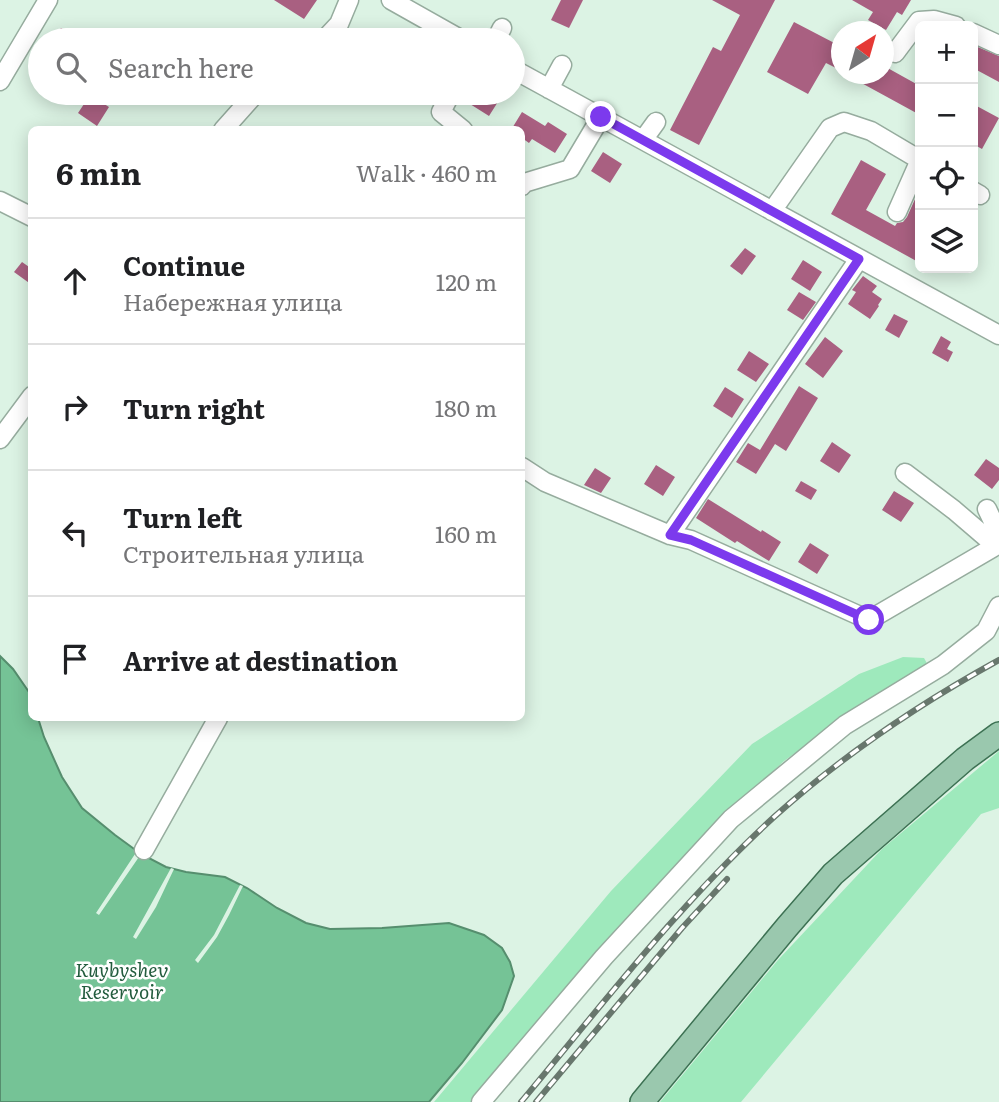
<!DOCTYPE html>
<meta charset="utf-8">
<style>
body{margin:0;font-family:Literata,serif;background:#f2f2f2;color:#202124}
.controls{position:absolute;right:21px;top:21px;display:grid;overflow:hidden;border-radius:10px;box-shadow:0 4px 18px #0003}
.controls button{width:63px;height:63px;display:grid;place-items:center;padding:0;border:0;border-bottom:2px solid #e0e0e0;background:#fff;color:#202124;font:35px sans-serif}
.compass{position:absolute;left:831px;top:21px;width:63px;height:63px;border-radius:50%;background:#fff;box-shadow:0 4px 18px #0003;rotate:37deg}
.stop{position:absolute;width:21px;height:21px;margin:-16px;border:5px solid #7c3aed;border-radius:50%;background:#fff}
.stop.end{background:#7c3aed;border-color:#fff;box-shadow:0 2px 7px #0008}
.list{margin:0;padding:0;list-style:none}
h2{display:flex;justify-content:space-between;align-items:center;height:91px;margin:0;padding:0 28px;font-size:30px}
h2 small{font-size:23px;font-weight:400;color:#757577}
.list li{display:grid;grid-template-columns:46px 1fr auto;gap:21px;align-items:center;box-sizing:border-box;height:126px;padding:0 28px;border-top:2px solid #e0e0e0}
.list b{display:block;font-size:26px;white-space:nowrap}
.list p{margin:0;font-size:23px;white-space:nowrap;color:#757577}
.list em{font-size:23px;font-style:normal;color:#757577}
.icon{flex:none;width:38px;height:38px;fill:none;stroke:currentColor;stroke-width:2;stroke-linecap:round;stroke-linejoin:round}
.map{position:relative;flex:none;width:999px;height:1102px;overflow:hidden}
.search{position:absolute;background:#fff;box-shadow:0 4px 18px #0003;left:28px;top:28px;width:497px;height:77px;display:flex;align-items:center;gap:18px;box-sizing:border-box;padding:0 24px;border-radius:38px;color:#757577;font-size:26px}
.panel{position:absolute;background:#fff;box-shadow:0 4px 18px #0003;left:28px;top:126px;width:497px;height:595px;border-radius:10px}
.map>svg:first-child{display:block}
.green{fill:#9ee9bc}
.water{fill:#75c396;stroke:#568e6e;stroke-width:2}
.pier{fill:#dcf3e4}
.building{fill:#a96081}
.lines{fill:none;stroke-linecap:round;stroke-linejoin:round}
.minor-casing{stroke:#96ac9e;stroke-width:21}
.major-casing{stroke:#3d7153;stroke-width:26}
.minor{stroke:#fff;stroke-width:18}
.major{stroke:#9ac8ae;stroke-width:23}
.rail-casing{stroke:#68776d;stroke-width:6}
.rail{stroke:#fff;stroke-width:3.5;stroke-dasharray:10;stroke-linecap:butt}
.route{stroke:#7c3aed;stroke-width:9}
.labels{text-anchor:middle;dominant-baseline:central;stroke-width:5;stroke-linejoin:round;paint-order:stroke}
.water-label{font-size:19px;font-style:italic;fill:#235c3e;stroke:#fff}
</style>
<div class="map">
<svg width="999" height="1102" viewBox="0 0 999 1102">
<rect width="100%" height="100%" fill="#dcf3e4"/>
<!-- green -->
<path class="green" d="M903,657L924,658L929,667L853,711L784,761L712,829L474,1102H434L611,891L752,744L859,674Z
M999,751V808L981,814L741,1102H660L778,960L882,849Z"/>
<!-- water -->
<path class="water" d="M0,656L13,669L31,695L32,718H38L44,737L62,777L82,808L115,835L141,854L166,867L186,872L225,877L247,888L277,908L306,923L330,929L382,928L449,923L484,935L502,948L510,962L514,976L502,1010L462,1063L429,1102H0Z"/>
<!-- pier -->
<path class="pier" d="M137,851L141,854L99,915L96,913Z
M171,868L174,869L156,907L136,939L133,937Z
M240,885L243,886L229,915L217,937L198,963L195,960L214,935Z"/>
<!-- building -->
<path class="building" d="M274,0H317L304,19Z
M561,0H583L569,28L551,20Z
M712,0H775L699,145L670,130L713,47L721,51L740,15Z
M852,0H911L902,15L897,12L886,30L868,20L873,12Z
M794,22L842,47V71L826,63L808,94L767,72Z
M61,28L81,40H53Z
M973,45L999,56V82L973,68Z
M884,66L920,86V115L845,74H884Z
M477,93H493L501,97L489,116L470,104Z
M90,95L109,107L97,126L78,113Z
M973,104L999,118L982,149L973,144Z
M522,112L545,126L548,122L567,134L555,153L532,139L529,143L522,138V130H511Z
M603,152L622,164L610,183L591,171Z
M861,160L886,174L866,210L895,226L897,223L903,222L907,217L920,188V263L831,214Z
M745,248L756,256L742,275L730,266Z
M803,260L822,272L810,291L791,279Z
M22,262L32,269V285L14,272Z
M863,276L877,286L872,292L882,299L878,305L879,306L870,319L848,304L856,292L852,290Z
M799,292L816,302L803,320L787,310Z
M894,314L908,321L899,338L885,330Z
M941,336L951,342L947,349L953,352L948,362L932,353Z
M825,337L843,351L823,378L805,364Z
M749,351L769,364L756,382L737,370Z
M799,386L818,398L786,451L775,444L756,474L736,462L748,443L760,450Z
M725,387L744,399L732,418L713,406Z
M832,442L851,455L839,473L820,461Z
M986,459L999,468V480L992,489L974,475Z
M656,465L675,477L663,496L644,484Z
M595,468L611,478L601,493L584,485Z
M801,481L817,490L811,500L795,491Z
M894,491L914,503L901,522L882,510Z
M708,499L761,532L762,530L781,542L769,561L737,541L735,543L696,518Z
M810,543L829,555L817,574L798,562Z"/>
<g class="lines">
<defs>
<path id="minor" d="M391,0L462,40
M973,33L999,45
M324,40L339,24L349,0
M496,40L502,28
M895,53L919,21L934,20L956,26
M513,69L999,335
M0,81L48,0
M549,89L562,65
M451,93L441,112L463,130
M223,130L256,93
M643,140L656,122
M522,186L524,183L570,169L601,117
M973,191L980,195
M0,201L32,217
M772,211L830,128L844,122L871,131L920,160L897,212
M0,439L32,396
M522,467L545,482L670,535L691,540L869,620L999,544
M905,473L954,510L996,546
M987,509L999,534
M670,535L859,259
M144,850L218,718
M481,1102L604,957L731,819L845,725L943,665L986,631L999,606"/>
<path id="major" d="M642,1102L787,927L833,874L965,759L999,734"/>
</defs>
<!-- minor casing -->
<use href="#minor" class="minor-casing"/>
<!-- major casing -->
<use href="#major" class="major-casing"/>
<!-- minor -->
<use href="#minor" class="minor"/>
<!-- major -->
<use href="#major" class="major"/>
<defs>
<path id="rail" d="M521,1102C602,1005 680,903 774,817C842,756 919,704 999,660
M536,1102L682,928L727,879"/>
</defs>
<!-- rail casing -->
<use href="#rail" class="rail-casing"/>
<!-- rail -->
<use href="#rail" class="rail"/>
</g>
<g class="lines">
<!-- route -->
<path class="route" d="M601,117L859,259L670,535L691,540L869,620"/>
</g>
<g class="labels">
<!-- water labels -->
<g class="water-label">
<text x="122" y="969">Kuybyshev<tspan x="122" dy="22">Reservoir</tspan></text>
</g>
</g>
</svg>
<div class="controls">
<button>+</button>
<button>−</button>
<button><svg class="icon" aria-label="locate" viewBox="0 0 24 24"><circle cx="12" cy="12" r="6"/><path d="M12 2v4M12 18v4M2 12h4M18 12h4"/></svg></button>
<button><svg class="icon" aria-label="layers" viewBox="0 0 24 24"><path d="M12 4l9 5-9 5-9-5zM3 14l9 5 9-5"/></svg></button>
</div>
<svg class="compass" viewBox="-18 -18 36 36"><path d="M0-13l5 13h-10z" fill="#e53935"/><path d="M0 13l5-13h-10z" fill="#757577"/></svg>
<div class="stop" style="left:869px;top:620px"></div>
<div class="stop end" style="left:601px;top:117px"></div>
<div class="search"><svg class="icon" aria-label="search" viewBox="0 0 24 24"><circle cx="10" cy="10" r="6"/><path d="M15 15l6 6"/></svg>Search here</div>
<section class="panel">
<h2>6 min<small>Walk · 460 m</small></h2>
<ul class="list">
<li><svg class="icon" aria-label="ahead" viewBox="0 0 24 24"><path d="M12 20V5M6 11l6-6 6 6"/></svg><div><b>Continue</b><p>Набережная улица</p></div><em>120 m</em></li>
<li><svg class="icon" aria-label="right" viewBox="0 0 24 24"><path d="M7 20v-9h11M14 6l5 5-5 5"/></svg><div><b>Turn right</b></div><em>180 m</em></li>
<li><svg class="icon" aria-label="left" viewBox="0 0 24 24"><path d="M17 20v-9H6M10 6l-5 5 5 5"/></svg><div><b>Turn left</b><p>Строительная улица</p></div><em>160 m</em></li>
<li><svg class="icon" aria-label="arrive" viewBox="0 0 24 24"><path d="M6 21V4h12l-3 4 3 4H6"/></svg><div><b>Arrive at destination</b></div></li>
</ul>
</section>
</div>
